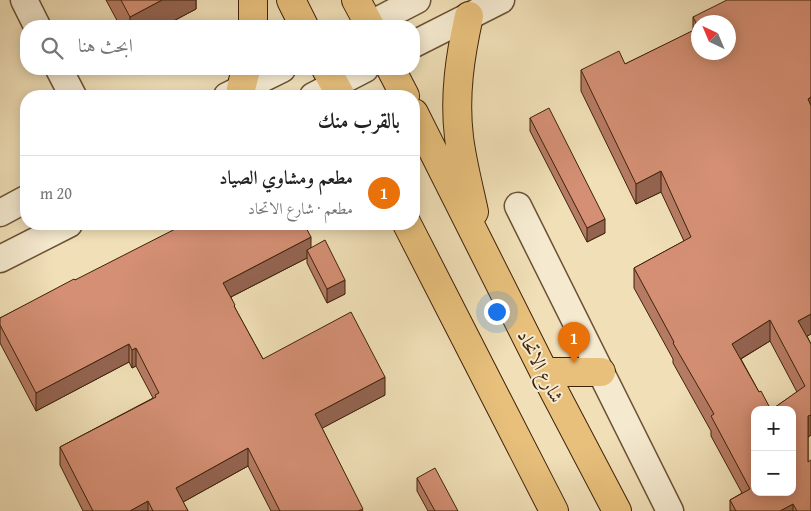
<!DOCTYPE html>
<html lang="ar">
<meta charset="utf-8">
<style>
body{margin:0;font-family:"Gentium Book Plus",Amiri,serif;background:#f2f2f2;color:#222;direction:rtl}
.controls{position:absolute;right:15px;bottom:15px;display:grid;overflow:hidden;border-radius:10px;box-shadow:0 2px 12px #0003}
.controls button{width:45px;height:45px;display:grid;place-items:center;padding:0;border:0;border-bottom:1px solid #e0e0e0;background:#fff;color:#222;font:25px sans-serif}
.compass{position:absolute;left:691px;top:15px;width:45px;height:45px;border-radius:50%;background:#fff;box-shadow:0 2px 12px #0003;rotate:316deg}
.you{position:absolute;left:496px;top:311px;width:18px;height:18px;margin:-12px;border:4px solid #fff;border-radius:50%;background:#1a73e8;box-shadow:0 0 0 8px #1a73e833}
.badge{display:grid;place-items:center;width:32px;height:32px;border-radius:50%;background:#8f2418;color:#fff;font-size:16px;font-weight:700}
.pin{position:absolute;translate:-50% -41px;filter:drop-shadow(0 1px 2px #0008)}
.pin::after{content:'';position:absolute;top:26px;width:18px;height:15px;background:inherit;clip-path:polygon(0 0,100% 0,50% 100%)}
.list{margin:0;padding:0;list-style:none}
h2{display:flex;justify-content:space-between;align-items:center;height:65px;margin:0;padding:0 20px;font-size:21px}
h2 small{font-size:16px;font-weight:400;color:#767676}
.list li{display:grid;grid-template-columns:32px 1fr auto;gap:15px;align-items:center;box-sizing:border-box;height:75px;padding:0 20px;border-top:1px solid #e0e0e0}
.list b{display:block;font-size:19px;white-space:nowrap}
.list p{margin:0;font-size:16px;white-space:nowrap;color:#767676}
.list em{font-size:16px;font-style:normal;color:#767676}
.icon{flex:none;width:28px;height:28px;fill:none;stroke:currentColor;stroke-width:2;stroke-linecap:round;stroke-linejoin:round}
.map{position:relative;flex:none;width:811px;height:511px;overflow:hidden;direction:ltr}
.search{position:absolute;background:#fff;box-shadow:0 2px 12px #0003;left:20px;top:20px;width:400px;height:55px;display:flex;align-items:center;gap:12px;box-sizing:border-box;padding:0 18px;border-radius:20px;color:#767676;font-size:19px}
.panel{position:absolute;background:#fff;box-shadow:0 2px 12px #0003;left:20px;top:90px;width:400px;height:140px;border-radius:20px;direction:rtl}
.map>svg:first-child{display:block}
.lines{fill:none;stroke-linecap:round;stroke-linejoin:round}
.minor-casing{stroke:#6b5234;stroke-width:29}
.major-casing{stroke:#3f2309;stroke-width:30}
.minor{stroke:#f5ead0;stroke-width:26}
.major{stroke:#e8c07c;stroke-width:28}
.wall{fill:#b67b64;stroke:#3f2309;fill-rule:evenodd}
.shaded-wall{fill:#946451;stroke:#3f2309}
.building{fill:#d48f74;stroke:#3f2309;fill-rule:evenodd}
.labels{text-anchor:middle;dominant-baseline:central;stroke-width:4;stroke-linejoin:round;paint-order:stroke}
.street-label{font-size:19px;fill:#3f2309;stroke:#f5ead0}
</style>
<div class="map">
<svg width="811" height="511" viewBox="0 0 811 511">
<rect width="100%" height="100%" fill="#f0dfb7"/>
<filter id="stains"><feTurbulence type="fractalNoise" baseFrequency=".004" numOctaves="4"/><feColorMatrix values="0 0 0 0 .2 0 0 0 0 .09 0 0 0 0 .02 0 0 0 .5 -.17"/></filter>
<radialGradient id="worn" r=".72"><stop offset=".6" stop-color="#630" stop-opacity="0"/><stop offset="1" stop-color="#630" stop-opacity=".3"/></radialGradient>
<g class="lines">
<defs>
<path id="minor" d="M24,0L37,26
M367,26L417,0
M414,44L501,0
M59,69L73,96
M227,96L282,69
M313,96L365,69
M518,206L670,511
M0,213L26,199
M0,259L69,224"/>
<path id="major" d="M291,0L304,26
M356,0L370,26
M469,16C460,56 454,96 459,137C462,162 469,188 474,212
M253,26V0
M326,69L341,96
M391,69L405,96
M241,89L246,69
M414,113L544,372L617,511
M407,224L554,511
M544,372H601"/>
</defs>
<!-- minor casing -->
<use href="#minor" class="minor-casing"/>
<!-- major casing -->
<use href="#major" class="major-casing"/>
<!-- minor -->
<use href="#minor" class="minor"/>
<!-- major -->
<use href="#major" class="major"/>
</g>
<!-- wall -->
<path class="wall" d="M106,0H196V9L164,26H120Z
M811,0V334L807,336L811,344V435L808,437V462L811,511H730V500L742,493L711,436V431L673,363V359L634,288V268L684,241L661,192L636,204L581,91V70L625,64L693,31V17ZM698,22L728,52H698ZM770,341L797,392L771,410L759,392L741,359Z
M530,118L605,233L587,242L530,131Z
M311,247L345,294L327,303L307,263V258L231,297L235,308L263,359L385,395L322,428L363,511H271L248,466L183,502L188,511H83L60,465V447L153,398L136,366L132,368L129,362L36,411L0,343V318L75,280Z
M417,478L458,511H428L417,491Z"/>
<!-- shaded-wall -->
<path class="shaded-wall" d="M162,0H196V9L164,26H130V17Z
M811,97V118L808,99Z
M661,171V192L636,204V184Z
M605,219V233L587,242V228Z
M311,237V255L307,250V258L223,301V283Z
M345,280V294L327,303V289Z
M811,314V334L798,341V321Z
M770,320V341L732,364V344Z
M129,344V362L36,411V393Z
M136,348V366L132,368V350Z
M385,377V395L315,432V414Z
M811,415V435L808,437V416Z
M248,448V466L176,506V488Z
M148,501V511H130Z
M793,504V511H780Z"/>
<!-- building -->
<path class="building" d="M121,0H162L130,17Z
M727,0H811V97L808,99L811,106V314L798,321L811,344V415L808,416V462L811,460V511H797L793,504L780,511H736L730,500L750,489L711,416L714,414L673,343L674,342L634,268L691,237L661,171L636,184L581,70L619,51L625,64L698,28V52H728V22H698V27L693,17ZM770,320L805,386L771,410L761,391L759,392L732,344ZM755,410H792V492H755Z
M549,108L605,219L587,228L530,118Z
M185,224H304L311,237L223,283L235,305L234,306L263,359L351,312L385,377L315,414L363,509L358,511H280L248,448L176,488L188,511H153L148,501L130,511H93L60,447L156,397L155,395L159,393L136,348L132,350L129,344L36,393L0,325V318L74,279L75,280Z
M325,240L345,280L327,289L307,250Z
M435,468L458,511H435L417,478Z"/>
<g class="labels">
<!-- street labels -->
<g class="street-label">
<text transform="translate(541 366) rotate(63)">شارع الاتحاد</text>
</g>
</g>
<rect width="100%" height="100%" filter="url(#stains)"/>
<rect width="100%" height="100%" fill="url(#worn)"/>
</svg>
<div class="controls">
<button>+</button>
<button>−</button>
</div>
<svg class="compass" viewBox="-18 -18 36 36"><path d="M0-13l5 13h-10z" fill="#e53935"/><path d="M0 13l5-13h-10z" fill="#767676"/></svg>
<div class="you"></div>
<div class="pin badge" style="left:574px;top:363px;background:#e8710a">1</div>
<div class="search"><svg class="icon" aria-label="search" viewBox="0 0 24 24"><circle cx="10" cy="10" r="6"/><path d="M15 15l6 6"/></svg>ابحث هنا</div>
<section class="panel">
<h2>بالقرب منك<small></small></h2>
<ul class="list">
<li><span class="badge" style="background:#e8710a">1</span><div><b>مطعم ومشاوي الصياد</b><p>مطعم · شارع الاتحاد</p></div><em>20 m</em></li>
</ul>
</section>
</div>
